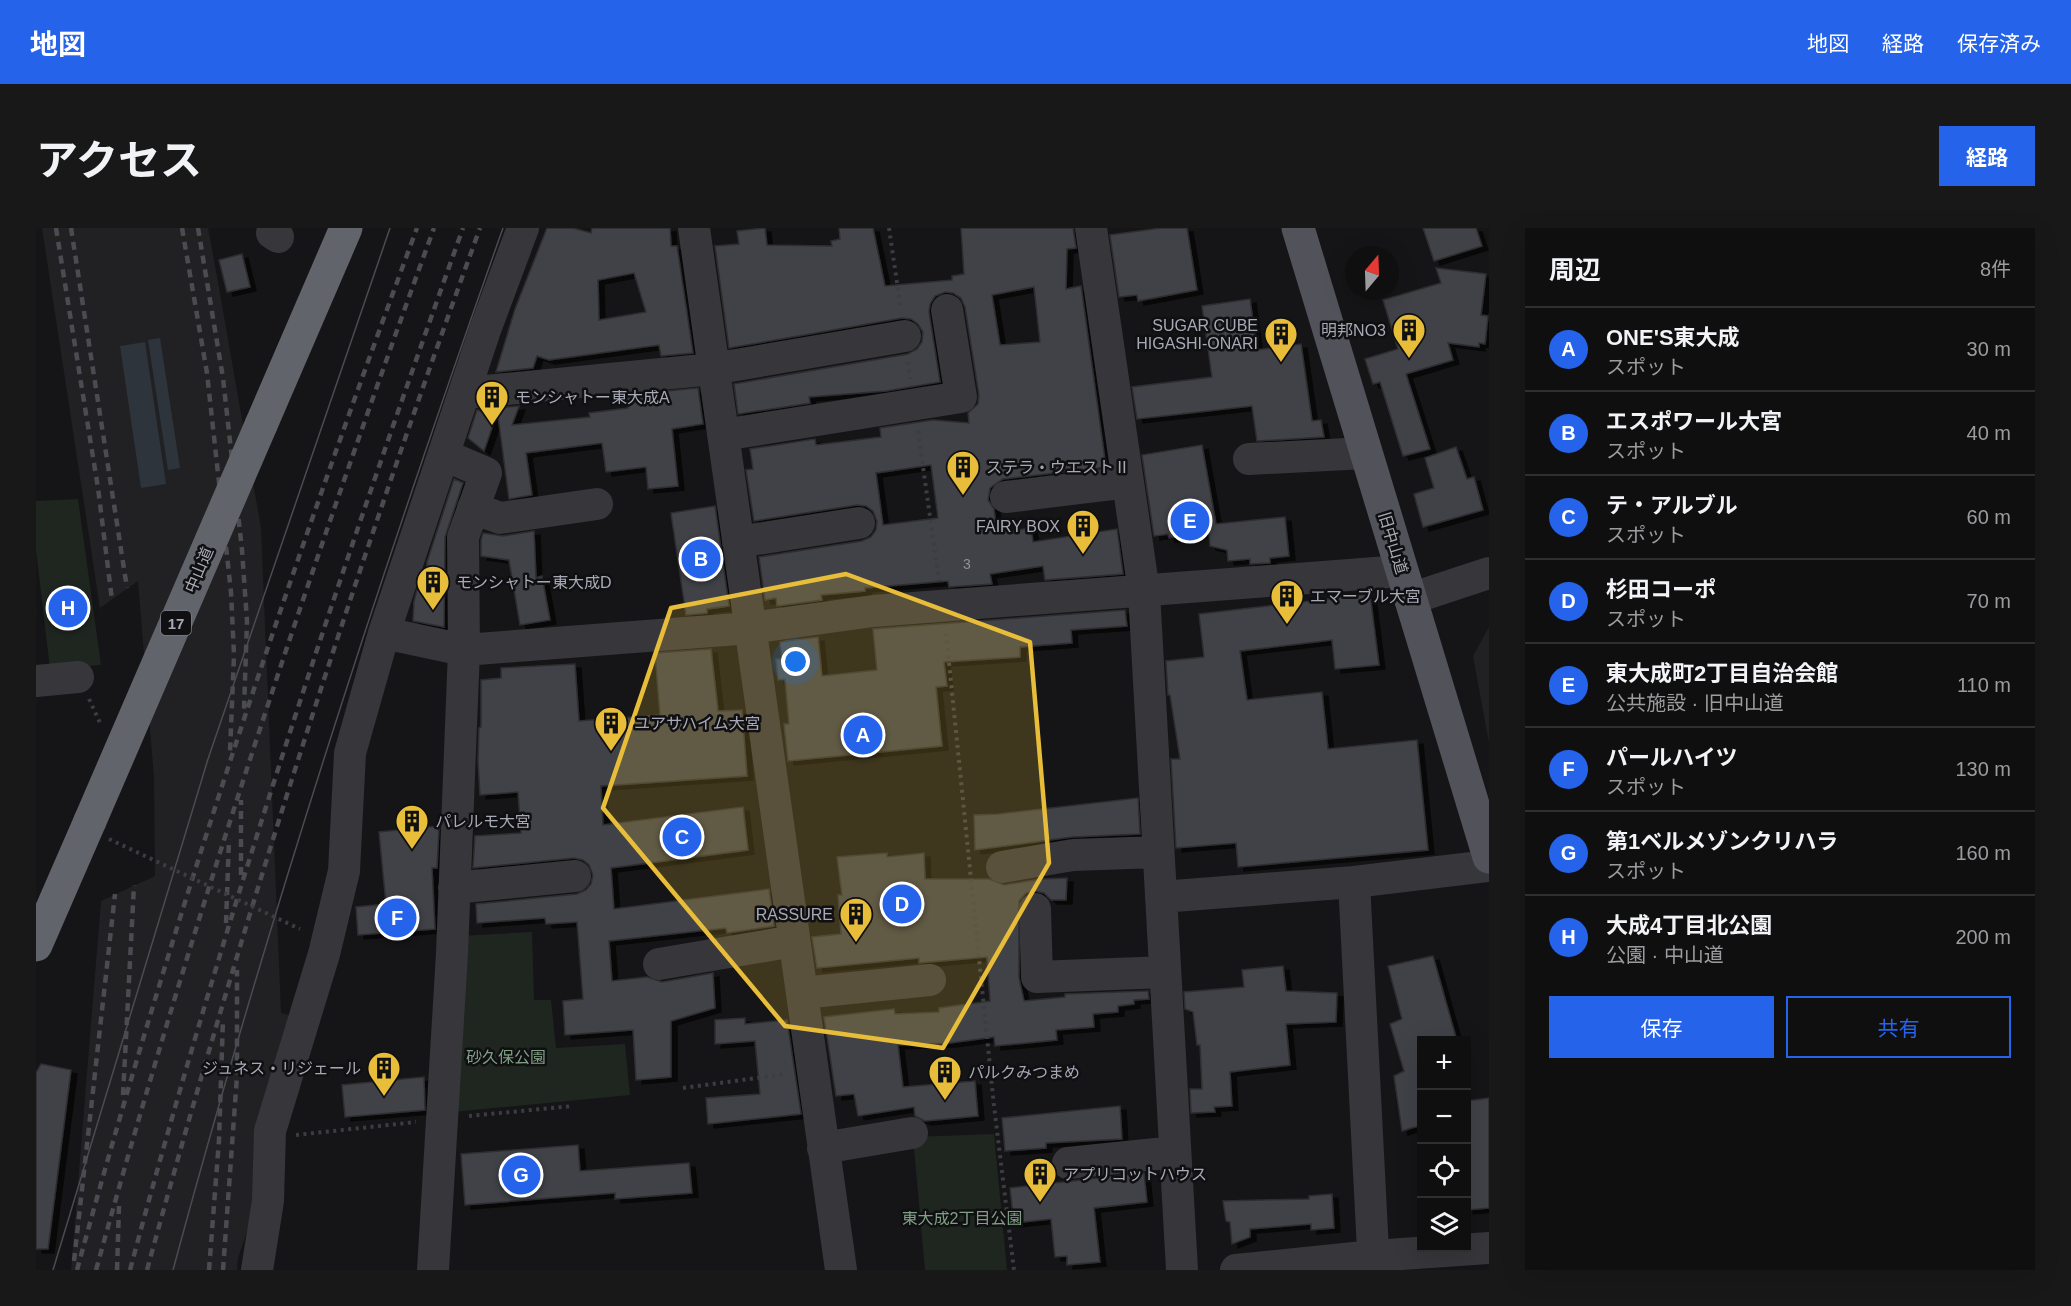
<!DOCTYPE html>
<html lang="ja">
<meta charset="utf-8">
<style>
body{margin:0;font-family:Helvetica,"Noto Sans JP",sans-serif;background:#191819;color:#f1f3f6}
.controls{position:absolute;right:18px;bottom:18px;display:grid;overflow:hidden;border-radius:0px;box-shadow:0 6px 24px #0002}
.controls button{width:54px;height:54px;display:grid;place-items:center;padding:0;border:0;border-bottom:2px solid #302f30;background:#100f10;color:#f1f3f6;font:30px sans-serif}
.compass{position:absolute;left:1309px;top:18px;width:54px;height:54px;border-radius:50%;background:#100f10;box-shadow:0 6px 24px #0002;rotate:19deg}
.you{position:absolute;left:760px;top:434px;width:21px;height:21px;margin:-15px;border:4px solid #fff;border-radius:50%;background:#1a73e8;box-shadow:0 0 0 9px #1a73e833}
.badge{display:grid;place-items:center;width:39px;height:39px;border-radius:50%;background:#2563eb;color:#fff;font-size:20px;font-weight:700}
.pin{position:absolute;translate:-50% -50%;border:3px solid #fff;box-shadow:0 2px 6px #0006}
.list{margin:0;padding:0;list-style:none}
h2{display:flex;justify-content:space-between;align-items:center;height:78px;margin:0;padding:0 24px;font-size:26px}
h2 small{font-size:20px;font-weight:400;color:#9c9c9f}
.list li{display:grid;grid-template-columns:39px 1fr auto;gap:18px;align-items:center;box-sizing:border-box;height:84px;padding:0 24px;border-top:2px solid #302f30}
.list b{display:block;font-size:22px;white-space:nowrap}
.list p{margin:0;font-size:20px;white-space:nowrap;color:#9c9c9f}
.list em{font-size:20px;font-style:normal;color:#9c9c9f}
.actions{display:flex;gap:12px;padding:18px 24px}
.actions a{flex:1;padding:14px 0;border:2px solid #2563eb;border-radius:0px;text-align:center;font-size:21px;color:#2563eb}
.actions .main{background:#2563eb;color:#fff}
.icon{flex:none;width:33px;height:33px;fill:none;stroke:currentColor;stroke-width:2;stroke-linecap:round;stroke-linejoin:round}
.map{position:relative;flex:none;width:1453px;height:1042px;overflow:hidden;border-radius:0px}
header{display:flex;align-items:center;gap:36px;box-sizing:border-box;height:84px;padding:0 30px;background:#2563eb;color:#fff}
header strong{font-size:28px}
nav{display:flex;gap:33px;margin-inline-start:auto;font-size:21px}
.intro{display:flex;align-items:center;justify-content:space-between;box-sizing:border-box;height:144px;padding:0 36px}
h1{margin:0;font-size:42px}
.button{padding:15px 27px;border-radius:0px;background:#2563eb;color:#fff;font-size:21px;font-weight:700}
main{display:flex;gap:36px;padding:0 36px}
aside{flex:1;background:#100f10;border-radius:0px;box-shadow:0 6px 24px #0002}
.map>svg:first-child{display:block}
.built{fill:#212123}
.green{fill:#1f2620}
.water{fill:#2d343b}
.building{fill:#414246;stroke:#2f2f32;stroke-width:1.5;fill-rule:evenodd;filter:url(#shadow)}
.lines{fill:none;stroke-linecap:round;stroke-linejoin:round}
.path{stroke:#3c3d42;stroke-width:4;stroke-dasharray:3 4.5;stroke-linecap:butt}
.minor{stroke:#36363b;stroke-width:32}
.major{stroke:#52535a;stroke-width:33}
.highway{stroke:#62646c;stroke-width:33}
.tram{stroke:#4b4c52;stroke-width:1.5}
.rail{stroke:#4b4c52;stroke-width:4.5;stroke-dasharray:8 6;stroke-linecap:butt}
.path-bridge{stroke:#3c3d42;stroke-width:4;stroke-dasharray:3 4.5;stroke-linecap:butt}
.highway-bridge{stroke:#62646c;stroke-width:33}
.marked{fill:#e8bd3a;fill-opacity:0.2;stroke:#e8bd3a;stroke-width:4.5;stroke-linejoin:round}
.labels{text-anchor:middle;dominant-baseline:central;stroke-width:5;stroke-linejoin:round;paint-order:stroke}
.number-label{font-size:14px;fill:#8e909a}
.shield{fill:#100f11;stroke:#7a7c84;stroke-width:1.5}
.shield-label{font-size:15px;font-weight:bold;fill:#a7aab6}
.poi-label{font-size:16px;fill:#a7aab6;stroke:#100f11;text-anchor:start}
.street-label{font-size:16px;fill:#a7aab6;stroke:#100f11}
.park-label{font-size:16px;fill:#7fa084;stroke:#100f11}
</style>
<header>
<strong>地図</strong>
<nav><a>地図</a><a>経路</a><a>保存済み</a></nav>
</header>
<div class="intro"><h1>アクセス</h1><a class="button">経路</a></div>
<main>
<div class="map">
<svg width="1453" height="1042" viewBox="0 0 1453 1042">
<defs>
<filter id="shadow"><feDropShadow dx="6" dy="4" stdDeviation="0" flood-color="#0009"/></filter>
</defs>
<rect width="100%" height="100%" fill="#151416"/>
<!-- built -->
<path class="built" d="M6,0H172L182,54L225,300L245,785L258,788L221,974L202,1030L201,1042H35L65,673L119,648L118,550L102,353L64,380Z
M1453,399V515L1437,428Z"/>
<!-- green -->
<path class="green" d="M42,271L65,437L14,441L0,322V273Z
M496,704L498,772H515L520,820L589,816L594,867L417,884L425,708Z
M958,906L971,1042H889L877,909Z"/>
<!-- water -->
<path class="water" d="M124,110L144,240L132,242L112,112Z
M109,114L130,256L105,260L84,118Z"/>
<!-- building -->
<path class="building" d="M511,0H537L555,5L556,0H634L635,18H641L657,125L625,128L623,117L513,132L501,128L497,140L460,144L479,81ZM598,45L610,84L563,92L562,52Z
M729,0L731,17L796,18L795,13L804,11L803,0H837L849,58L916,52V48L928,46L925,0H1037L1040,20L1031,21L1030,61L1045,58L1070,239L967,251L954,260L952,272L958,281L961,305L995,300L997,314L1081,301L1087,346L1009,352L1007,338L954,346L956,356L913,359L912,353L829,360V363L785,367L786,372L741,378L740,370L729,372L723,329L826,313L835,309L840,302L841,293L837,283L830,278L821,277L718,293L710,242L717,241L714,221L779,211L780,217L845,209L844,200L897,192L933,195L932,185L942,176L943,167L929,79L925,70L917,65L909,64L899,68L894,76L893,84L904,154L850,163L773,169L774,175L702,186L698,156L872,126L881,121L886,114L887,104L882,96L875,91L866,90L693,120L679,18L703,16L701,3ZM998,59L1004,114L964,117L956,67ZM895,237L902,290L847,297L840,245Z
M1125,0H1151L1161,62L1102,73L1101,67L1083,69L1074,7Z
M1387,0H1440L1446,18L1398,33Z
M206,26L214,59L191,64L183,32Z
M1400,40L1450,46L1445,87L1452,88L1449,116L1443,115V119L1412,115L1417,132L1370,146L1394,221L1367,228L1344,154L1337,156L1329,131L1362,121L1347,72L1405,55Z
M1214,71L1221,122L1265,116L1276,193L1285,192L1288,209L1221,213L1216,178L1101,191L1096,159L1176,149L1166,78Z
M662,160L667,196L636,201L642,258L612,261L610,239L570,244L566,215L490,225L496,267L473,271L461,180L483,178L476,197L554,189L553,185L592,180L590,167Z
M441,182L460,188L448,223L432,210Z
M1166,217L1180,296L1249,289L1253,328L1234,330V335L1214,336V331L1192,333L1191,322L1174,318L1173,305L1133,310L1132,306L1118,308L1106,227Z
M1420,219L1431,251L1438,249L1447,282L1387,299L1378,266L1398,260L1389,230Z
M418,251L427,255L409,309L408,399L377,393L378,373L381,362L390,363L391,334Z
M679,278L693,378L671,381V385L650,387L635,285Z
M498,303L500,350L506,348L514,392L484,397L473,332L445,328V312L447,305L467,308Z
M1334,366L1343,437L1299,441L1296,412L1204,423L1211,472L1286,464L1292,521L1381,512L1392,622L1202,639L1200,615L1140,620L1135,531H1144L1134,467H1132L1130,433L1168,429L1163,386Z
M1089,382L1091,398L1035,402L1036,415L984,419V429L908,434L911,458L900,459L906,518L752,533L748,496H753L749,451L742,452L740,431H746L744,414L782,409L786,448L841,442L837,401Z
M675,421L682,483L706,482L711,548L565,558L567,597L707,579L712,622L575,640L578,681L733,661L738,698L691,705L690,700L573,713L576,753L611,749L626,754L677,745L679,780L635,793V849L600,852L597,802L529,807L527,773L547,771L541,694L510,696L509,690L441,695L440,676L541,666L550,662L555,656L557,647L553,637L547,632L538,630L437,640L439,608L485,605L482,564L444,567L442,533L443,500L445,499V452L465,450V440L539,436L543,493L624,487L619,425Z
M1102,570L1104,606L1036,609L939,622L938,587L963,586Z
M403,598L401,640H396L399,701L322,707L320,679L350,676L343,604Z
M851,625V629L888,625L889,651H953L968,657L1005,651L1031,650L1030,672H1015L1008,665L999,663L990,665L983,673V750L988,773L1029,769V766L1112,763L1113,771L1098,772V776L1082,778V784L1057,786L1058,799L1020,802L1021,812L959,818L958,809L914,815L862,817L867,859L939,853L942,888L889,893L879,888L878,879L822,888L818,866L800,868L788,789L858,781L859,786L903,784V780L954,773L951,729L883,735V730L781,740L776,709L805,706L802,667H806L801,629Z
M1397,728L1421,813H1386V897L1366,903L1358,848L1368,843L1354,796L1366,791L1352,738Z
M1247,738L1250,763L1301,765L1300,794L1250,796L1254,837L1194,844L1196,878L1178,879L1179,884L1155,885L1154,861H1166L1164,817H1161L1157,784L1149,781L1148,764L1208,759L1206,742Z
M709,790V796L751,792L765,886L672,896L670,870L724,866L719,813L679,816V792Z
M5,836L35,842L12,1021H0V845Z
M388,849L389,882L309,889L306,857Z
M1453,870V980L1431,982V873Z
M1084,878L1086,911L1010,915V920L969,923L966,890Z
M542,917L544,943L653,935L656,965L579,971V965L429,977L425,926Z
M1108,945L1111,974L1058,980L1064,1034L1031,1037V1028L1019,1029L1015,991L978,995L974,960Z
M1296,966L1298,1000L1275,1002V996L1214,1001V1009L1196,1016L1194,994L1190,993L1187,973L1273,971V968Z"/>
<g class="lines">
<!-- path -->
<path class="path" d="M853,0L865,82
M872,134L874,151
M882,203L903,353
M910,405L958,878L978,1042
M53,471L65,497
M647,860L750,846
M433,888L537,878
M260,907L380,894"/>
<!-- minor -->
<path class="minor" d="M238,0L236,5L242,9
M658,0L805,1042
M1055,0L1108,364L1146,1042
M429,165L677,141L869,108
M687,207L925,169L911,82
M1213,231L1330,225
M970,269L1092,254
M437,280L464,290L561,276
M702,314L823,295
M1374,371L1453,345
M348,405L428,422L715,400L837,383L1365,343
M0,453L42,449
M966,639L1037,627L1122,624
M1318,654L1338,1042
M418,660L539,648
M1125,669L1318,654L1453,638
M999,681L1001,749L1129,744
M623,736L758,713
M766,765L894,752
M787,920L876,905
M1032,935L1139,924
M221,1042L232,973L234,903L288,726L308,643L314,525L348,405L449,102L487,0
M397,1042L416,725L428,422L427,309L450,245L408,227
M1200,1042L1337,1028L1453,1020"/>
<!-- major -->
<path class="major" d="M1262,0L1453,629"/>
<!-- highway -->
<path class="highway" d="M225,197L310,0
M0,717L54,593"/>
<!-- tram -->
<path class="tram" d="M17,1042L172,531L354,0
M137,1042C232,690 345,344 467,0"/>
<!-- rail -->
<path class="rail" d="M20,0L62,260L76,372
M35,0L91,360
M146,0L171,145L195,364L198,427L194,524
M162,0L187,150L206,322L211,393L208,482
M205,647V572
M190,695L193,611
M87,867L98,657
M38,1033L79,666
M41,1042C137,690 254,342 381,0
M60,1042C157,690 273,343 398,0
M81,1042L83,978
M94,1042C188,690 304,343 427,0
M111,1042C207,690 319,343 444,0
M173,1042L183,912L187,791
M187,1042L201,848V742"/>
<!-- path-bridge -->
<path class="path-bridge" d="M73,611L264,701"/>
<!-- highway-bridge -->
<path class="highway-bridge" d="M54,593L225,197"/>
</g>
<!-- marked area -->
<path class="marked" d="M810,346L994,414L1013,635L907,820L749,798L567,580L635,380Z"/>
<!-- icons -->
<defs>
<symbol id="building-pin" viewBox="-11 -11 22 30"><path d="M0 17L-7.5 6A9.5 9.5 0 1 1 7.5 6Z" fill="#e8bd3a" stroke="#100f11"/><path d="M-4-6H4V6H1V3H-1V6H-4ZM-2.5-4.3h1.7v1.8h-1.7ZM.8-4.3h1.7v1.8H.8ZM-2.5-1h1.7V.8h-1.7ZM.8-1h1.7V.8H.8Z" fill="#111"/></symbol>
</defs>
<g fill-rule="evenodd">
<use href="#building-pin" x="1354" y="83" width="38" height="52"/>
<use href="#building-pin" x="1226" y="87" width="38" height="52"/>
<use href="#building-pin" x="437" y="150" width="38" height="52"/>
<use href="#building-pin" x="908" y="220" width="38" height="52"/>
<use href="#building-pin" x="1028" y="279" width="38" height="52"/>
<use href="#building-pin" x="378" y="335" width="38" height="52"/>
<use href="#building-pin" x="1232" y="349" width="38" height="52"/>
<use href="#building-pin" x="556" y="476" width="38" height="52"/>
<use href="#building-pin" x="357" y="574" width="38" height="52"/>
<use href="#building-pin" x="801" y="667" width="38" height="52"/>
<use href="#building-pin" x="329" y="821" width="38" height="52"/>
<use href="#building-pin" x="890" y="825" width="38" height="52"/>
<use href="#building-pin" x="985" y="927" width="38" height="52"/>
</g>
<g class="labels">
<!-- number labels -->
<g class="number-label">
<text x="931" y="336">3</text>
</g>
<!-- shield labels -->
<rect class="shield" x="125" y="383" width="30" height="24" rx="4.5"/>
<g class="shield-label">
<text x="140" y="395">17</text>
</g>
<!-- poi labels -->
<g class="poi-label">
<text x="1222" y="97" text-anchor="end">SUGAR CUBE<tspan x="1222" dy="18">HIGASHI-ONARI</tspan></text>
<text x="1350" y="102" text-anchor="end">明邦NO3</text>
<text x="479" y="169">モンシャトー東大成A</text>
<text x="950" y="239">ステラ・ウエストⅡ</text>
<text x="1024" y="298" text-anchor="end">FAIRY BOX</text>
<text x="420" y="354">モンシャトー東大成D</text>
<text x="1274" y="368">エマーブル大宮</text>
<text x="598" y="495">ユアサハイム大宮</text>
<text x="399" y="593">パレルモ大宮</text>
<text x="797" y="686" text-anchor="end">RASSURE</text>
<text x="325" y="840" text-anchor="end">ジュネス・リジェール</text>
<text x="932" y="844">パルクみつまめ</text>
<text x="1027" y="946">アプリコットハウス</text>
</g>
<!-- street labels -->
<g class="street-label">
<text transform="translate(1357 315) rotate(73)">旧中山道</text>
<text transform="translate(163 342) rotate(-67)">中山道</text>
</g>
<!-- park labels -->
<g class="park-label">
<text x="470" y="829">砂久保公園</text>
<text x="926" y="990">東大成2丁目公園</text>
</g>
</g>
</svg>
<div class="controls">
<button>+</button>
<button>−</button>
<button><svg class="icon" aria-label="locate" viewBox="0 0 24 24"><circle cx="12" cy="12" r="6"/><path d="M12 2v4M12 18v4M2 12h4M18 12h4"/></svg></button>
<button><svg class="icon" aria-label="layers" viewBox="0 0 24 24"><path d="M12 4l9 5-9 5-9-5zM3 14l9 5 9-5"/></svg></button>
</div>
<svg class="compass" viewBox="-18 -18 36 36"><path d="M0-13l5 13h-10z" fill="#e53935"/><path d="M0 13l5-13h-10z" fill="#9c9c9f"/></svg>
<div class="you"></div>
<div class="pin badge" style="left:827px;top:507px">A</div>
<div class="pin badge" style="left:665px;top:331px">B</div>
<div class="pin badge" style="left:646px;top:609px">C</div>
<div class="pin badge" style="left:866px;top:676px">D</div>
<div class="pin badge" style="left:1154px;top:293px">E</div>
<div class="pin badge" style="left:361px;top:690px">F</div>
<div class="pin badge" style="left:485px;top:947px">G</div>
<div class="pin badge" style="left:32px;top:380px">H</div>
</div>
<aside>
<h2>周辺<small>8件</small></h2>
<ul class="list">
<li><span class="badge">A</span><div><b>ONE'S東大成</b><p>スポット</p></div><em>30 m</em></li>
<li><span class="badge">B</span><div><b>エスポワール大宮</b><p>スポット</p></div><em>40 m</em></li>
<li><span class="badge">C</span><div><b>テ・アルブル</b><p>スポット</p></div><em>60 m</em></li>
<li><span class="badge">D</span><div><b>杉田コーポ</b><p>スポット</p></div><em>70 m</em></li>
<li><span class="badge">E</span><div><b>東大成町2丁目自治会館</b><p>公共施設 · 旧中山道</p></div><em>110 m</em></li>
<li><span class="badge">F</span><div><b>パールハイツ</b><p>スポット</p></div><em>130 m</em></li>
<li><span class="badge">G</span><div><b>第1ベルメゾンクリハラ</b><p>スポット</p></div><em>160 m</em></li>
<li><span class="badge">H</span><div><b>大成4丁目北公園</b><p>公園 · 中山道</p></div><em>200 m</em></li>
</ul>
<div class="actions"><a class="main">保存</a><a>共有</a></div>
</aside>
</main>
